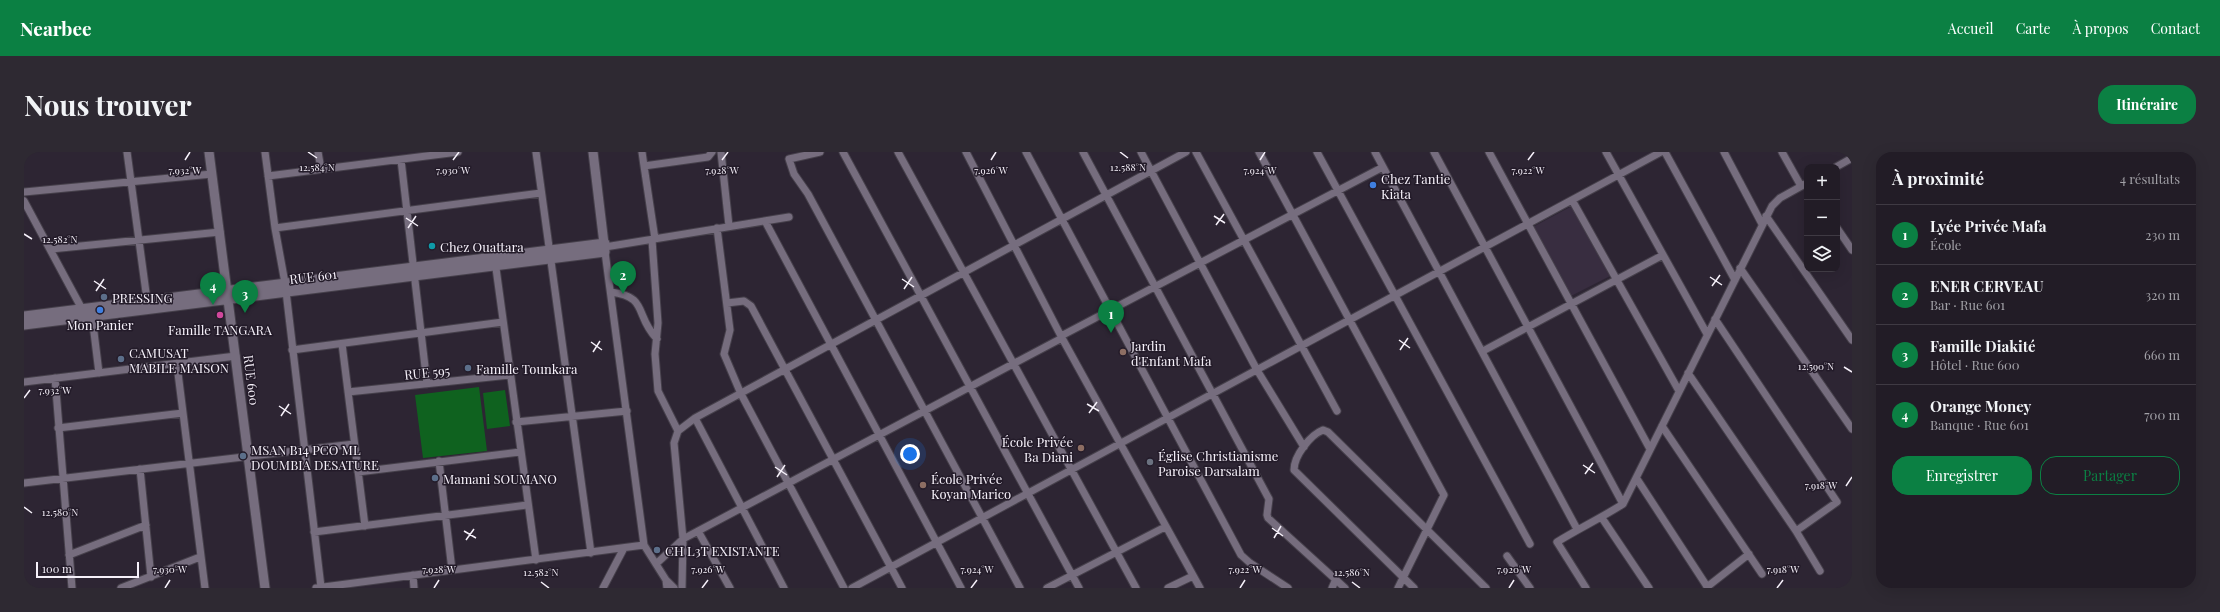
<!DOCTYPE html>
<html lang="fr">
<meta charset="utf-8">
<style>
body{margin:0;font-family:"Playfair Display",serif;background:#2e2932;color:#f1f3f6}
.controls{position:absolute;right:12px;top:12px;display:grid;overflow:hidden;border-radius:8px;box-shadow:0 4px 16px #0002}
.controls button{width:36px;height:36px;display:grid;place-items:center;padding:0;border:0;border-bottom:1px solid #3f3a43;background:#221c26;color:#f1f3f6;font:20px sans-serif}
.scale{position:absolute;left:12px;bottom:10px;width:103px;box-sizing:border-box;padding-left:4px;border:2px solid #f6f1fa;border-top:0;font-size:11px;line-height:14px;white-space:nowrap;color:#f6f1fa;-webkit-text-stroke:3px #231b29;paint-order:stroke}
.you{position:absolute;left:886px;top:302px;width:14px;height:14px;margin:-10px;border:3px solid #fff;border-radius:50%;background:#1a73e8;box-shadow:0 0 0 6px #1a73e833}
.badge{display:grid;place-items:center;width:26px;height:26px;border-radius:50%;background:#0b8043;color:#fff;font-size:13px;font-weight:700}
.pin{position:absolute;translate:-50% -33px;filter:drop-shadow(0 1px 2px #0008)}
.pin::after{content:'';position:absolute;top:21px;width:14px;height:12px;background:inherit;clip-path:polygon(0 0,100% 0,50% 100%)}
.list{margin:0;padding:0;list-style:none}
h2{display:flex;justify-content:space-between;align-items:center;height:52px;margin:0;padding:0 16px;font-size:17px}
h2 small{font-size:13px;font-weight:400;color:#a2a1a7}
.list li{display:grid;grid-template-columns:26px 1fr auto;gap:12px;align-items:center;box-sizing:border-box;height:60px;padding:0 16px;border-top:1px solid #3f3a43}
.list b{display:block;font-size:15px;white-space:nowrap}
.list p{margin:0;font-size:13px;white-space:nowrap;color:#a2a1a7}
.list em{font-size:13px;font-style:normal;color:#a2a1a7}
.actions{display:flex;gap:8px;padding:12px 16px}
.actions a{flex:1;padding:9px 0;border:1px solid #0b8043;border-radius:16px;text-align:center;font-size:14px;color:#0b8043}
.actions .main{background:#0b8043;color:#fff}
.icon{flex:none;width:22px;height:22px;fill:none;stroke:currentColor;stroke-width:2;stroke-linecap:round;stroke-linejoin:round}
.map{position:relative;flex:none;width:1828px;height:436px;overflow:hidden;border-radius:16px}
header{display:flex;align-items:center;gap:24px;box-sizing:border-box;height:56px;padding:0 20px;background:#0b8043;color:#fff}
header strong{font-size:19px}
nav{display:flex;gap:22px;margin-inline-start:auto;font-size:14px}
.intro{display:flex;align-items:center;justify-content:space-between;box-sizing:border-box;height:96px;padding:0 24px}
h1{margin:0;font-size:28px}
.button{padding:10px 18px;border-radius:16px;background:#0b8043;color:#fff;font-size:14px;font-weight:700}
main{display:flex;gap:24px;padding:0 24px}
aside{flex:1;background:#221c26;border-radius:16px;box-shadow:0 4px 16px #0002}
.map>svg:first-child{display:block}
.built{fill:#382d40}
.green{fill:#0f621f}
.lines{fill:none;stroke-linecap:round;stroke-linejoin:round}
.minor-casing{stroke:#46404b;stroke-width:9}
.tertiary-casing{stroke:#46404b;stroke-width:11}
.minor{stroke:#766d7e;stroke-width:7}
.tertiary{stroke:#766d7e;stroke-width:9}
.ticks{fill:none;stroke:#f6f1fa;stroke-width:1.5}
.shop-dot{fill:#3f7fe0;stroke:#231b29;stroke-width:1.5}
.culture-dot{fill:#0f9aa8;stroke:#231b29;stroke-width:1.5}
.service-dot{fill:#5c6f8a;stroke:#231b29;stroke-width:1.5}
.hotel-dot{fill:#d1479c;stroke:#231b29;stroke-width:1.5}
.education-dot{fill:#8d6e63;stroke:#231b29;stroke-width:1.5}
.worship-dot{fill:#6b7280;stroke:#231b29;stroke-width:1.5}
.labels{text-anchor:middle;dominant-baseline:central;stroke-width:3;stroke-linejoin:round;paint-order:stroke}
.poi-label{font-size:13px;fill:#f6f1fa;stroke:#231b29;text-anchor:start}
.street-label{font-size:13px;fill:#f6f1fa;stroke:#231b29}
.ticks-label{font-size:10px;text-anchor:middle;fill:#f6f1fa;stroke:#231b29;stroke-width:3;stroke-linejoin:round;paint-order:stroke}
</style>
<header>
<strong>Nearbee</strong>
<nav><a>Accueil</a><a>Carte</a><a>À propos</a><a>Contact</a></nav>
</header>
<div class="intro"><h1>Nous trouver</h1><a class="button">Itinéraire</a></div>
<main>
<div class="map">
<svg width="1828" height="436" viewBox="0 0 1828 436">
<rect width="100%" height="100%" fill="#2d2533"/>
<!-- built -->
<path class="built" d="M1548,54L1586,124L1547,144L1509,75Z"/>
<!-- green -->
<path class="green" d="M455,235L463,299L399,306L391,243Z
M481,238L486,274L463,277L459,241Z"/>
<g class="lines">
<defs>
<path id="minor" d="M103,0L123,148
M241,0L251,76L261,131L297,435
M294,0L297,17
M512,0L567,401
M618,0L620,14
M697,0L705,74
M796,0L765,7L770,22L784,42L996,436
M819,0L1055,436
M874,0L1112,436
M942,0L1038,186L1176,436
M1002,0L1217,403L1226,411L1264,436
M1059,0L1245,347L1243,363L1244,366L1321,436
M1117,0L1233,218L1280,295
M1172,0L1313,259
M1235,0L1420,343L1374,436
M1293,0L1506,392
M1351,0L1553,377
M1410,0L1599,352
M1465,0L1626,297
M1582,0L1683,182
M1641,0L1711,128
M1700,0L1738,72
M1758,0L1777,34
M377,8L403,232
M1812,15L1828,6
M244,24L434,0
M0,40L188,22
M1548,48L1655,239
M0,49L58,157
M1742,64L1828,188
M741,69L937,436
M251,76L517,41
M693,76L706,178L700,202L717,242L820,436
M1813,76L1828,98
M631,87L620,14L684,5L688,0
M628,88L634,171L631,202L634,239L654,279
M581,95L765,65
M27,97L196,80
M581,100L620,393L642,428L643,436
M471,109L512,408
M1716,116L1828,277
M587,140C625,145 610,163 633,187
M703,151L720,149L727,154L878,436
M68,164L75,221
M1691,167L1813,350L1772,379
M1037,184L1359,15
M318,192L341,374
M268,198L479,170
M1459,199L1639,103
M153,213L181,436
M1664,221L1772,379L1796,419
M31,226L48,436
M0,230L212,204
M324,240L486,223
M671,266L760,436
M492,270L603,259
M1638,274L1738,422
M34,276L159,261
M415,309L428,418
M116,317L127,425
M334,320L496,300
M1613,327L1684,436
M0,331L330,292
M1578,366L1625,436
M674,379L706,436
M290,380L503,353
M45,403L122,373
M1483,404L1506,436
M632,412L659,387L1038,186
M389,423L390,436
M642,428L650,436
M1683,435L1725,402
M97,436L176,405
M292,436L620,393
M579,436L600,396
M658,436L659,387L650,291L654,279L671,266L1162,0
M828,436L1637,0
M1023,436L1141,375
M1144,436L1169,424
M1308,436L1312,427
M1390,436L1270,318C1270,304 1286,283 1299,278L1304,280L1462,436
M1562,436L1533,390C1554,377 1577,366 1599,352L1748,54L1756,46L1783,31"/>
<path id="tertiary" d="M185,0L241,436
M0,164L581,91
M0,173L581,100L569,0"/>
</defs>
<!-- minor casing -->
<use href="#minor" class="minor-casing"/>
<!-- tertiary casing -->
<use href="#tertiary" class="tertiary-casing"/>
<!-- minor -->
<use href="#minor" class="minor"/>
<!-- tertiary -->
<use href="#tertiary" class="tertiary"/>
</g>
<!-- ticks -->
<path class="ticks" d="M284,0L293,6M1096,0L1104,6M161,8L166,0M429,8L435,0M698,8L704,0M967,8L972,0M1236,8L1241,0M1504,8L1510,0M1190,64L1201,71M382,66L394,74M1192,73L1200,62M384,76L392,64M0,82L8,87M1686,125L1698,133M878,127L890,135M70,129L82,137M1688,134L1696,123M880,137L888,125M72,139L80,127M1375,188L1386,196M567,190L578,198M1376,198L1384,186M569,200L576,189M1820,215L1828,220M0,246L6,238M1063,252L1075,259M255,254L267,262M1065,261L1073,250M257,264L265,252M1559,313L1571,321M751,315L763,323M1561,322L1569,311M753,325L761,313M1822,334L1828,325M0,355L8,361M1248,376L1259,384M440,379L452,386M1250,386L1257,374M442,388L450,377M517,430L525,436M1328,430L1336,436M141,436L146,428M410,436L415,428M678,436L684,428M947,436L953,428M1216,436L1221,428M1485,436L1490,428M1753,436L1759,428"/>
<!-- markers -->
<g class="shop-dot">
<circle cx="1349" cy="33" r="4"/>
<circle cx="76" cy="158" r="4"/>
</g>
<circle class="culture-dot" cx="408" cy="94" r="4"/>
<g class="service-dot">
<circle cx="80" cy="145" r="4"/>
<circle cx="97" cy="207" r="4"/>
<circle cx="444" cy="216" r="4"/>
<circle cx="219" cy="304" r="4"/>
<circle cx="411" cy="326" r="4"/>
<circle cx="633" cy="398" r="4"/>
</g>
<circle class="hotel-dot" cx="196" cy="163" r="4"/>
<g class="education-dot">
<circle cx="1099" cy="200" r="4"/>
<circle cx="1057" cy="296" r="4"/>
<circle cx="899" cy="333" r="4"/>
</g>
<circle class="worship-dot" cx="1126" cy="310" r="4"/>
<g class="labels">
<!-- poi labels -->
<g class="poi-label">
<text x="1357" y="26">Chez Tantie<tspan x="1357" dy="15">Kiata</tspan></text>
<text x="416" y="94">Chez Ouattara</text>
<text x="88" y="145">PRESSING</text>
<text x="76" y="172" text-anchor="middle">Mon Panier</text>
<text x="196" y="177" text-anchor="middle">Famille TANGARA</text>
<text x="1107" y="193">Jardin<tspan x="1107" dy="15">d'Enfant Mafa</tspan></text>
<text x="105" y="200">CAMUSAT<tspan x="105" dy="15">MABILE MAISON</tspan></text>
<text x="452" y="216">Famille Tounkara</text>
<text x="1049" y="289" text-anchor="end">École Privée<tspan x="1049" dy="15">Ba Diani</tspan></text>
<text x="227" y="297">MSAN B14 PCO ML<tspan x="227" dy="15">DOUMBIA DESATURE</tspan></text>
<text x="1134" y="303">Église Christianisme<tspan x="1134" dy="15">Paroise Darsalam</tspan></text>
<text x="419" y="326">Mamani SOUMANO</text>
<text x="907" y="326">École Privée<tspan x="907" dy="15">Koyan Marico</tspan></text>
<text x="641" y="398">CH L3T EXISTANTE</text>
</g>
<!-- street labels -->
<g class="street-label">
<text transform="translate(289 124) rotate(-7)">RUE 601</text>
<text transform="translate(403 220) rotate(-6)">RUE 595</text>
<text transform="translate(228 228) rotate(83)">RUE 600</text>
</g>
</g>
<g class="ticks-label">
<text x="1104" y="19">12.588°N</text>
<text x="293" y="19">12.584°N</text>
<text x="161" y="22">7.932°W</text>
<text x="429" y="22">7.930°W</text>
<text x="698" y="22">7.928°W</text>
<text x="967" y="22">7.926°W</text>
<text x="1236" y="22">7.924°W</text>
<text x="1504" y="22">7.922°W</text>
<text x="36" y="91">12.582°N</text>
<text x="1792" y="218">12.590°N</text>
<text x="31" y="242">7.932°W</text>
<text x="1797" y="337">7.918°W</text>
<text x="36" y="364">12.580°N</text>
<text x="146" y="421">7.930°W</text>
<text x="415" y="421">7.928°W</text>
<text x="684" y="421">7.926°W</text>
<text x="953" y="421">7.924°W</text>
<text x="1221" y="421">7.922°W</text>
<text x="1490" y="421">7.920°W</text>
<text x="1759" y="421">7.918°W</text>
<text x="517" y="424">12.582°N</text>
<text x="1328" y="424">12.586°N</text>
</g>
</svg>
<div class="controls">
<button>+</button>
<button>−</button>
<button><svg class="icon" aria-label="layers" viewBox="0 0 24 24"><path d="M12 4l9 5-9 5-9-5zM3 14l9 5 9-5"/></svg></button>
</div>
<div class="scale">100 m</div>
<div class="you"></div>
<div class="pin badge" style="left:1087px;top:181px">1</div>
<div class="pin badge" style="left:599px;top:142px">2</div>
<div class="pin badge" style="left:221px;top:161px">3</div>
<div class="pin badge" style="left:189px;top:153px">4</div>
</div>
<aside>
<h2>À proximité<small>4 résultats</small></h2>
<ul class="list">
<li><span class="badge">1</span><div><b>Lyée Privée Mafa</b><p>École</p></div><em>230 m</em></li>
<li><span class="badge">2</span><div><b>ENER CERVEAU</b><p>Bar · Rue 601</p></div><em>320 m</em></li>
<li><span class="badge">3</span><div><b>Famille Diakité</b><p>Hôtel · Rue 600</p></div><em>660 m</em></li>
<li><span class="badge">4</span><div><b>Orange Money</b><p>Banque · Rue 601</p></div><em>700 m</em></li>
</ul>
<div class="actions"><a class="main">Enregistrer</a><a>Partager</a></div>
</aside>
</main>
